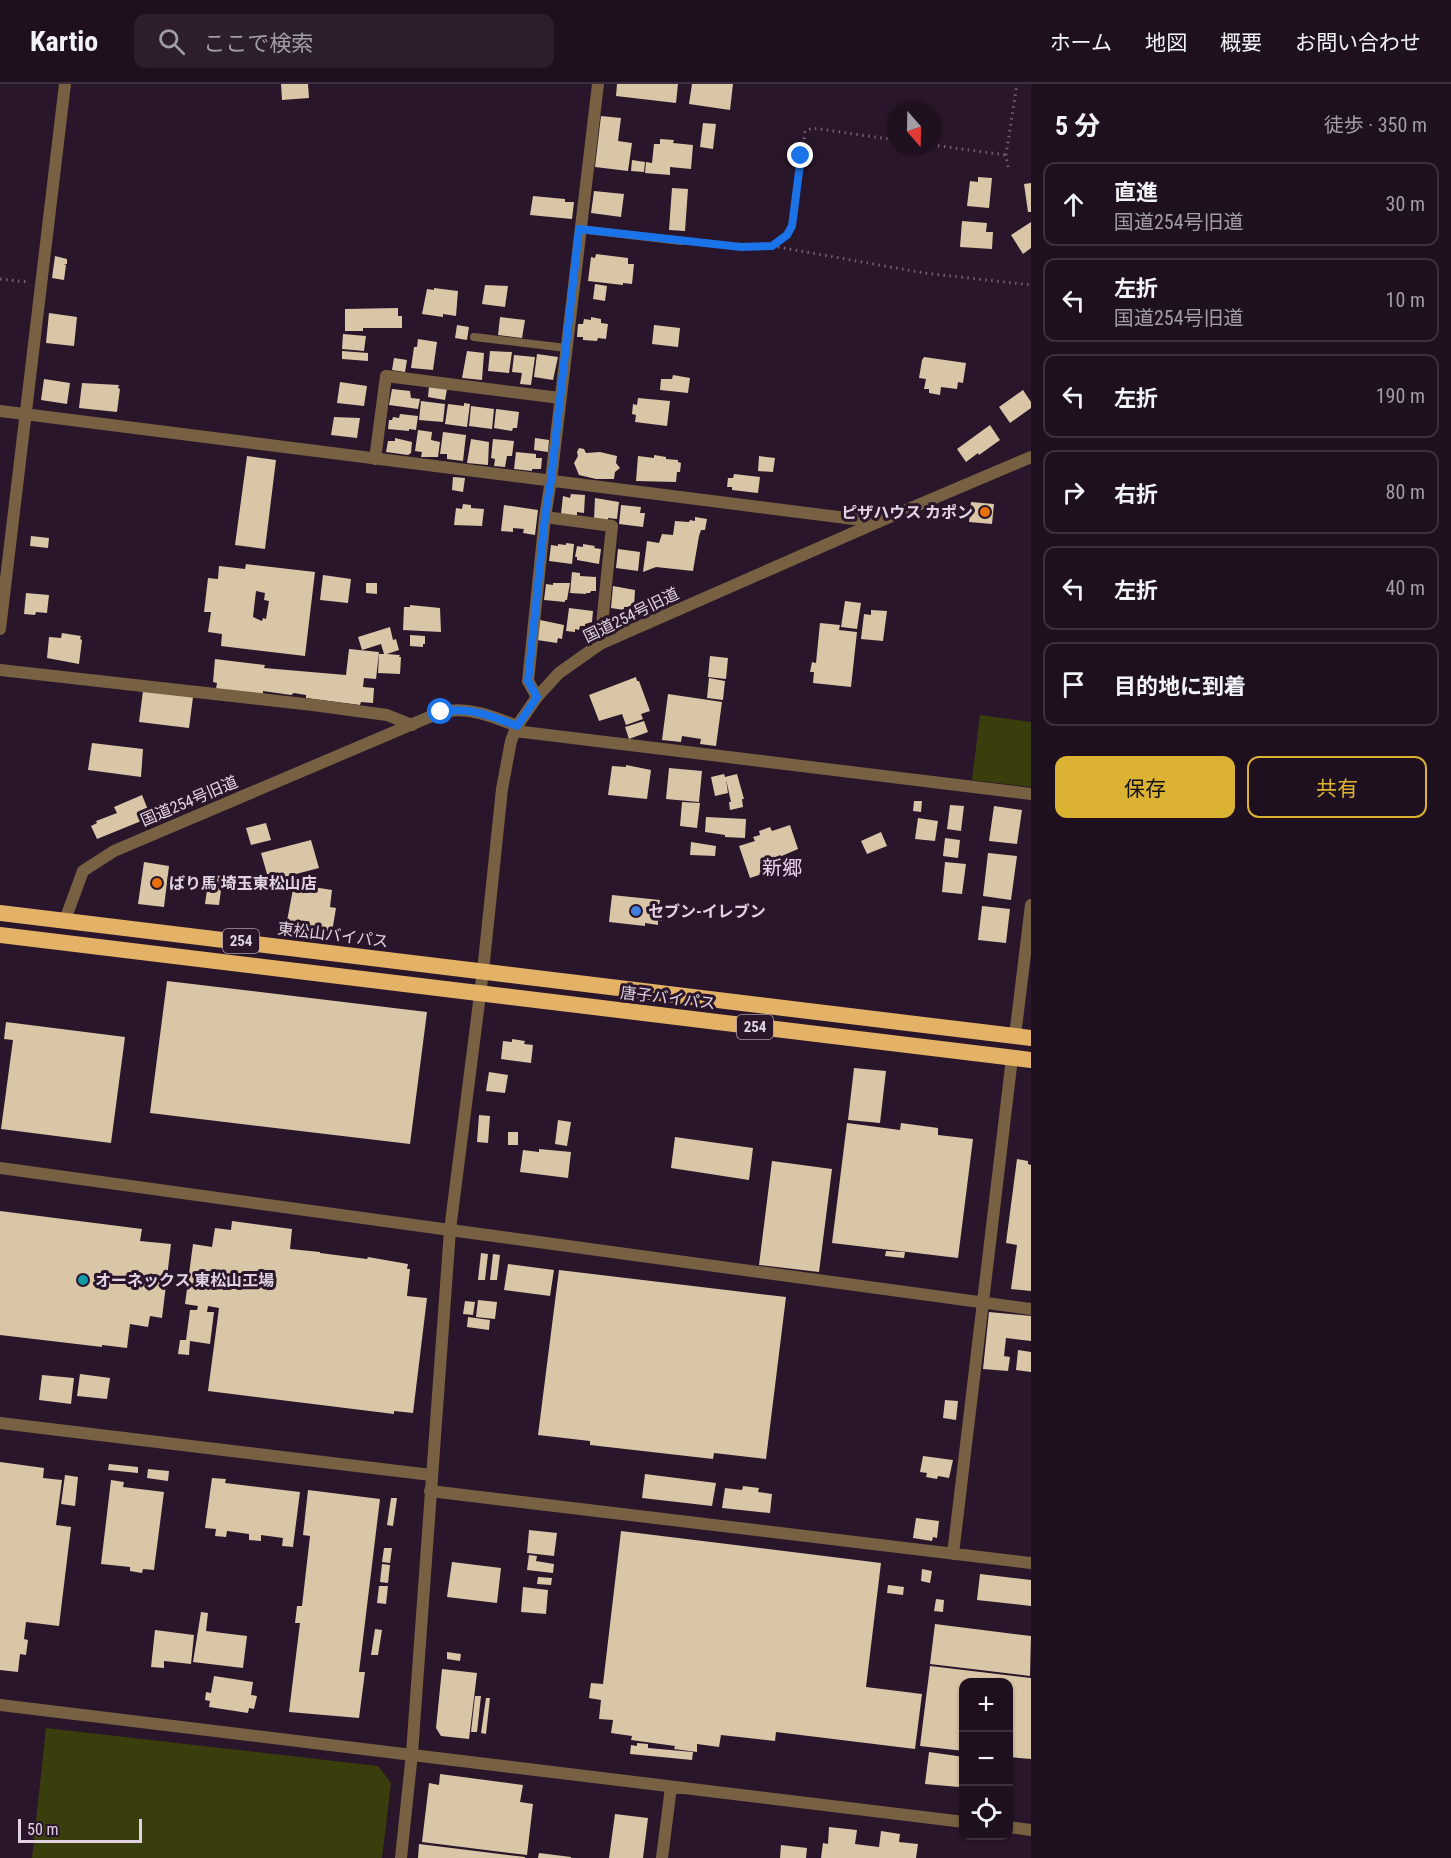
<!DOCTYPE html>
<html lang="ja">
<meta charset="utf-8">
<style>
body{margin:0;font-family:"Roboto Condensed","Noto Sans JP",sans-serif;background:#2c1e2d;color:#f1f3f6}
.controls{position:absolute;right:18px;bottom:18px;display:grid;overflow:hidden;border-radius:12px;box-shadow:0 2px 4px #0004}
.controls button{width:54px;height:54px;display:grid;place-items:center;padding:0;border:0;border-bottom:2px solid #3c303e;background:#1f1020;color:#f1f3f6;font:30px sans-serif}
.compass{position:absolute;left:887px;top:18px;width:54px;height:54px;border-radius:50%;background:#1f1020;box-shadow:0 2px 4px #0004;rotate:160deg}
.scale{position:absolute;left:18px;bottom:15px;width:124px;box-sizing:border-box;padding-left:6px;border:3px solid #e1d3e1;border-top:0;font-size:16px;line-height:21px;white-space:nowrap;color:#e1d3e1;-webkit-text-stroke:4px #29162a;paint-order:stroke}
.stop{position:absolute;width:18px;height:18px;margin:-14px;border:4px solid #1a73e8;border-radius:50%;background:#fff}
.stop.end{background:#1a73e8;border-color:#fff;box-shadow:0 2px 6px #0008}
.list{margin:0;padding:0;list-style:none}
h2{display:flex;justify-content:space-between;align-items:center;height:78px;margin:0;padding:0 24px;font-size:26px}
h2 small{font-size:20px;font-weight:400;color:#a19da5}
.list li{display:grid;grid-template-columns:39px 1fr auto;gap:18px;align-items:center;box-sizing:border-box;height:84px;margin:0 12px 12px;padding:0 12px;border:2px solid #3c303e;border-radius:12px}
.list b{display:block;font-size:22px;white-space:nowrap}
.list p{margin:0;font-size:20px;white-space:nowrap;color:#a19da5}
.list em{font-size:20px;font-style:normal;color:#a19da5}
.actions{display:flex;gap:12px;padding:18px 24px}
.actions a{flex:1;padding:14px 0;border:2px solid #dcb233;border-radius:12px;text-align:center;font-size:21px;color:#dcb233}
.actions .main{background:#dcb233;color:#111}
.icon{flex:none;width:33px;height:33px;fill:none;stroke:currentColor;stroke-width:2;stroke-linecap:round;stroke-linejoin:round}
.map{position:relative;flex:none;width:1031px;height:1774px;overflow:hidden}
header{display:flex;align-items:center;gap:36px;box-sizing:border-box;height:84px;padding:0 30px;background:#1f1020;border-bottom:2px solid #3c303e}
header strong{font-size:28px}
nav{display:flex;gap:33px;margin-inline-start:auto;font-size:21px}
.search{width:420px;height:54px;background:#2c1e2d;display:flex;align-items:center;gap:15px;box-sizing:border-box;padding:0 21px;border-radius:12px;color:#a19da5;font-size:22px}
main{display:flex}
aside{flex:1;background:#1f1020}
.map>svg:first-child{display:block}
.green{fill:#393e0c}
.building{fill:#d9c6a7;fill-rule:evenodd}
.lines{fill:none;stroke-linecap:round;stroke-linejoin:round}
.path{stroke:#726172;stroke-width:3;stroke-dasharray:1.5 4.5;stroke-linecap:butt}
.service{stroke:#776142;stroke-width:8}
.minor{stroke:#776142;stroke-width:12}
.tertiary{stroke:#776142;stroke-width:12}
.trunk{stroke:#e4b266;stroke-width:16}
.route{stroke:#1a73e8;stroke-width:8}
.food-dot{fill:#e8710a;stroke:#29162a;stroke-width:2}
.shop-dot{fill:#3f7fe0;stroke:#29162a;stroke-width:2}
.culture-dot{fill:#0f9aa8;stroke:#29162a;stroke-width:2}
.labels{text-anchor:middle;dominant-baseline:central;stroke-width:6;stroke-linejoin:round;paint-order:stroke}
.shield{fill:#29162a;stroke:#aa9aaa;stroke-width:1.5}
.shield-label{font-size:15px;font-weight:bold;fill:#e1d3e1}
.poi-label{font-size:16px;font-weight:bold;fill:#e1d3e1;stroke:#29162a;text-anchor:start}
.street-label{font-size:16px;fill:#e1d3e1;stroke:#29162a}
.quarter-label{font-size:20px;fill:#eed3ee;stroke:#29162a}
</style>
<header>
<strong>Kartio</strong>
<div class="search"><svg class="icon" aria-label="search" viewBox="0 0 24 24"><circle cx="10" cy="10" r="6"/><path d="M15 15l6 6"/></svg>ここで検索</div>
<nav><a>ホーム</a><a>地図</a><a>概要</a><a>お問い合わせ</a></nav>
</header>
<main>
<div class="map">
<svg width="1031" height="1774" viewBox="0 0 1031 1774">
<rect width="100%" height="100%" fill="#29162a"/>
<!-- green -->
<path class="green" d="M980,631L1031,638V703L972,696Z
M46,1644L378,1682L391,1699L382,1774H32Z"/>
<!-- building -->
<path class="building" d="M281,0H308L309,14L282,16Z
M617,0H678L676,19L616,12Z
M692,0H733L730,26L689,20Z
M601,32L621,34L618,57L632,59L628,87L595,83Z
M703,39L716,40L713,65L700,63Z
M660,55L674,56L673,59L693,61L691,85L670,83V91L645,89L646,78L652,79L654,60H660Z
M632,76L645,78L644,88L631,87Z
M978,93L992,94L989,124L967,122L970,97L978,98Z
M1031,99V128H1028L1024,100Z
M672,104L688,105L685,147L669,146Z
M594,107L624,110L621,133L591,129Z
M533,112L565,115V118H574L572,135L530,131Z
M962,137L987,139L986,148H993L992,165L960,163Z
M1031,138V164L1023,170L1011,151Z
M596,170L628,174V180H634L632,200L623,199V201L588,197L591,173L595,174Z
M55,172L67,175V180L63,181H66L64,196L52,194Z
M595,200L607,202L605,217L593,215Z
M485,201L508,202L505,223L482,220Z
M434,204L458,207L456,232L443,230V233L422,230L427,205L434,206Z
M398,224V232H402V244H363V247H345V225Z
M49,229L77,233L74,262L46,259Z
M500,233L525,236L522,254L498,251Z
M591,233L601,235V239L608,240L606,255L598,254L597,257L583,256V253H577L578,240H583L584,235L591,236Z
M457,241L469,243L467,256L455,254Z
M654,241L680,244L678,263L652,260Z
M343,250L366,252L364,267L342,265Z
M418,255L437,258L433,286L411,284L414,263H417Z
M342,267L368,269V277L342,275Z
M467,267L484,269L482,296L462,294Z
M490,267L512,268L509,289L488,287Z
M537,270L558,273L553,296L534,293Z
M514,271L535,273L531,301L520,300L522,289L512,288Z
M924,273L966,279L963,299L958,298L957,305L941,303L940,311L929,309V305H924L926,295L919,294L922,276Z
M394,274L407,276L405,288L392,286Z
M673,291L690,294L688,309L660,306L661,295H672Z
M44,295L70,299L67,320L41,316Z
M340,298L367,302L364,322L337,319Z
M82,299L119,301L118,304L120,305L117,328L79,324Z
M429,302L447,305L445,316L428,313Z
M392,305L410,307L411,314L420,315L418,325L389,321Z
M1023,306L1031,318V324L1010,339L999,323Z
M638,314L670,317L667,342L635,338L636,331L632,330L633,320L637,321Z
M421,317L445,320L443,338L419,336Z
M464,319L470,320L467,343L445,340L448,320L464,322Z
M471,322L494,325L492,345L469,342Z
M496,325L519,328L517,344H513L512,347L494,344Z
M400,330L418,332L416,346L409,345V347L388,345L389,336H392L393,333L399,334Z
M334,333L360,334L357,354L331,351Z
M990,341L1000,356L979,371L978,369L966,378L957,365Z
M418,346L432,348L431,356L440,358L438,373H421L422,368L415,367Z
M443,348L466,351L463,377L447,375V370H440Z
M395,354L412,358L411,369L408,371L386,368L388,357H395Z
M535,354L549,356L548,368L534,366Z
M471,355L489,358L488,381L467,379Z
M493,355L514,357L512,372H507L505,383L494,382L495,375L491,374Z
M579,364L584,365L586,369L600,368L617,372L616,379L620,384L615,388L614,395H596L579,391L574,379L578,372L577,368Z
M516,368L536,370V374H542L541,385H532V387L514,385Z
M654,371L666,373V375L678,376V378L681,379L680,388H677L676,398L636,397L638,372L654,374Z
M247,372L276,376L265,465L235,461Z
M759,372L775,374L773,388L758,387Z
M734,390L760,393L758,409L732,406V403H727L728,394H733Z
M453,393L465,394L463,408L452,406Z
M571,410L585,411L584,429L577,428V431L574,432L561,430L563,412L570,414Z
M595,414L619,418L617,435L608,434V436L594,435Z
M971,418L994,420L992,440L969,438Z
M463,420L471,421V424L484,425L482,442L454,441L456,424L462,425Z
M504,421L538,426L535,451L523,449L524,445L513,444V448L501,447Z
M621,421L641,423L640,429H645L643,443L619,440Z
M695,433L707,435L705,446H701L699,452L693,487L656,483L643,488L647,457L659,459L662,450L673,451L675,437L689,438L690,436L695,437Z
M31,452L49,454L48,464L30,462Z
M566,459L574,460L572,480L549,477L551,461L558,462V460L566,461Z
M583,460L595,462L594,464L601,465L599,480L577,476V473H575L577,462L583,463Z
M618,465L640,468L638,487L616,484Z
M246,480L315,488L305,572L221,562L222,550L208,548L211,528H204L208,494L218,495L219,482L245,485ZM256,507L265,509L264,516L269,517L266,535L263,534L262,537L253,533Z
M572,488L580,489V492L596,493V507H591L590,509H586V510L570,509Z
M323,491L351,495L348,519L320,516Z
M366,499H377V510L366,509Z
M553,499H570L567,516H565V518L544,516L546,500L553,501Z
M613,502L635,506L634,523H624V526L611,524Z
M26,509L49,511L47,529L36,528L35,531L24,530Z
M845,517L861,519L857,545L841,543Z
M410,521L440,524L441,548L403,546L404,523H410Z
M569,524L593,527L592,538L585,540V542H580L579,546L575,545V548L566,547Z
M871,526L887,527L883,557L861,555L864,530L871,531Z
M540,536L564,541L562,555L558,554L557,559L537,556Z
M820,539L840,541L839,546L857,548L851,603L813,599L814,588H810L812,578L816,579Z
M390,543L393,556L396,555L399,566L387,570L400,571L399,573H401L400,590L378,589L379,570H384L381,560L362,566L358,553Z
M62,549L81,552L80,555L82,556L79,580L47,574L49,553L61,554Z
M410,551L425,552V560H423V563L410,562Z
M349,565L379,568L376,595L364,594L363,603L374,604L373,619L361,618L360,621L306,614V611L294,609L291,611L263,607V611L216,605L217,599L213,598L215,575L265,581L264,584L346,591Z
M710,572L728,574L726,595L708,593Z
M636,593L637,597H639L650,627L641,630L643,635L626,641L622,630L599,637L589,611Z
M709,594L725,597L723,616L707,614Z
M143,607L193,613L189,644L139,638Z
M668,610L722,618L716,662L700,660L701,655L682,652L681,658L662,656Z
M644,637L648,648L629,655L625,643Z
M92,659L143,665L141,693L88,686Z
M626,681L651,686L647,715L608,711L612,682L626,683Z
M669,684L702,687L699,718L666,715Z
M724,690L725,693L737,690L744,715H742L743,723L730,726L729,718H731L726,695L728,709L715,712L711,693Z
M142,711L151,733L97,755L91,742L97,739L96,737L117,729L114,723Z
M914,717H922L921,728L913,727Z
M682,718L700,719L697,744L680,742Z
M950,721L964,722L961,747L947,745Z
M994,722L1022,726L1017,760L989,757Z
M706,733L746,735L745,754L725,753V751L705,748Z
M918,734L938,737L935,757L915,755Z
M266,739L271,756L251,761L246,744Z
M790,741L798,765L770,777L774,786L750,794L739,762L755,757L753,753L760,751L759,747L770,743L772,747Z
M881,748L887,762L867,770L861,757Z
M945,754L960,756L958,774L943,772Z
M311,756L319,784L269,797L261,769Z
M691,758L716,762L715,772L690,771Z
M988,769L1017,772L1011,816L983,812Z
M144,778L169,782L164,823L138,820Z
M945,778L966,780L962,810L942,808Z
M209,791L223,792L219,821L205,820Z
M294,800L332,806L330,823L336,824L332,848L286,842Z
M612,811L660,816L659,823H663L662,837L658,836V841L645,839V842L609,838Z
M982,822L1010,825L1006,859L978,856Z
M167,897L427,928L410,1060L150,1029Z
M6,938L125,953L111,1059L1,1045L13,956L4,955Z
M512,955L525,957L524,960L533,961L531,979L501,975L503,957L512,958Z
M854,984L886,987L880,1039L848,1036Z
M489,988L508,991L505,1009L486,1007Z
M479,1031L490,1032L488,1059L477,1058Z
M558,1036L571,1038L567,1062L555,1060Z
M847,1039L900,1046L901,1039L938,1044V1051L973,1055L958,1174L832,1159Z
M508,1048H518V1061H508Z
M675,1053L753,1064L749,1096L671,1084Z
M539,1065L571,1068L568,1094L520,1088L523,1066L539,1068Z
M1017,1075L1028,1077V1080L1031,1081V1207L1011,1205L1017,1161L1006,1159Z
M772,1077L832,1085L819,1188L759,1181Z
M0,1127L142,1145L140,1157L171,1160L162,1234L150,1232L148,1243L130,1240L127,1264L102,1261V1263L0,1251Z
M232,1137L292,1145L290,1165L320,1168V1169L367,1175L368,1173L408,1180L407,1185H410L407,1212L427,1214L413,1329L394,1327V1330L208,1307L219,1224L208,1222L207,1228H214L210,1260L190,1257L189,1271L178,1270L180,1256H186L190,1226H197L198,1222L185,1220L193,1160L212,1163L215,1144L231,1146Z
M886,1167L905,1168L904,1174L885,1172Z
M481,1169L488,1170L485,1196H478Z
M493,1170L500,1171L497,1196H490Z
M508,1180L554,1186L550,1212L504,1206Z
M559,1186L786,1213L766,1375L714,1369L713,1375L590,1361V1357L538,1351Z
M478,1216L497,1218L495,1235L476,1233Z
M465,1217L475,1218L473,1231L463,1230Z
M989,1228L1031,1232V1257L1006,1254L1004,1272L1010,1273L1008,1287L983,1285Z
M468,1233L490,1236L489,1246L467,1243Z
M1018,1266L1031,1268V1288L1016,1286Z
M80,1290L110,1294L107,1315L77,1312Z
M42,1291L74,1294L71,1320L39,1316Z
M945,1316L958,1317L956,1336L943,1334Z
M923,1372L953,1376L949,1394L938,1392L937,1395L926,1393L927,1389L920,1388Z
M0,1378L44,1384L43,1394L62,1396L56,1441L71,1443L59,1542L26,1538L24,1555L28,1556L26,1571L20,1570L18,1588L0,1586Z
M109,1380L138,1383V1389L108,1386Z
M148,1385L169,1387L168,1397L147,1394Z
M645,1390L716,1399L712,1422L642,1414Z
M65,1391L78,1393L75,1422L61,1420Z
M212,1394L226,1395L225,1399L300,1408L293,1463L282,1462L283,1454L261,1451V1457L249,1456V1450L227,1447L226,1453L215,1452L216,1445L205,1444Z
M111,1396L124,1398L123,1403L164,1408L154,1486L143,1485L142,1489L130,1487V1483L101,1480Z
M743,1402L759,1404L758,1408L772,1410L770,1429L722,1424L725,1404L742,1406Z
M308,1406L380,1415L359,1588H365L359,1634L289,1628L300,1539H295L297,1522H302L310,1452L303,1451Z
M391,1414H397L393,1442L387,1441Z
M916,1434L939,1437L937,1454L933,1453L932,1457L913,1454Z
M529,1446L557,1449L554,1472L527,1469Z
M621,1447L881,1479L866,1603L922,1610L915,1665L776,1648L775,1657L721,1651L719,1663L697,1660V1668L674,1665L675,1662L631,1656L632,1652L611,1649L613,1636L599,1635L601,1616L589,1614L591,1599L603,1600Z
M384,1464H392L390,1479L382,1478Z
M529,1471L537,1472L536,1477L554,1480L553,1489L527,1486Z
M452,1478L501,1484L497,1519L447,1513Z
M382,1480L390,1481L388,1499L380,1498Z
M922,1485L932,1487L930,1499L921,1497Z
M980,1490L1031,1496V1522L977,1516Z
M538,1493L552,1494L551,1501L537,1500Z
M888,1501L904,1503L903,1511L887,1509Z
M379,1502H388L386,1520L377,1519Z
M523,1503L548,1506L546,1530L521,1528Z
M936,1515L944,1516L943,1528L934,1527Z
M201,1528L208,1529L206,1547L247,1552L243,1584L193,1578Z
M935,1540L1031,1552L1030,1592L930,1580Z
M375,1545L382,1546L378,1571H371Z
M155,1546L194,1551L191,1580L164,1577V1584L151,1583Z
M447,1568L461,1570L460,1577L447,1575Z
M930,1582L1031,1594V1675L1008,1673V1598H964V1667L920,1662Z
M442,1585L477,1589L469,1655L441,1652L436,1644Z
M214,1592L253,1598L251,1611L257,1612L254,1625L249,1624L248,1629L209,1623L210,1617L205,1616L206,1608L211,1609Z
M475,1612H481L477,1648H471Z
M486,1614H490L486,1650L481,1649Z
M637,1659L648,1660V1664L693,1668L692,1676L630,1670L631,1661L637,1662Z
M929,1668L964,1673L963,1691L960,1690L959,1703L925,1700Z
M440,1690L523,1701L520,1718L533,1720L527,1771L422,1758L429,1699L439,1701Z
M615,1730L648,1734L643,1774H609Z
M829,1743L857,1746L855,1760L879,1763L881,1747L900,1750L899,1758L918,1760L916,1774H821L823,1759L828,1760Z
M419,1760L525,1773V1774H418Z
M781,1761L807,1764L806,1774H780Z
M539,1769L571,1773V1774H538Z"/>
<g class="lines">
<!-- path -->
<path class="path" d="M932,61L1006,71
M1008,83L1006,71L1017,0
M691,158L742,163L772,162L787,151L792,142L805,48L812,44L896,56
M772,162L924,189L1031,201
M0,195L28,198"/>
<!-- service -->
<path class="service" d="M579,145L681,157
M474,253L566,264"/>
<!-- minor -->
<path class="minor" d="M0,327L878,438
M375,375L386,292L560,314
M545,433L612,442L600,560
M0,545L65,0
M0,586L313,621L387,631L412,641
M537,613L528,597L545,433L551,396L598,0
M515,647L1031,710
M1015,952L1031,821
M450,1146L1031,1225
M430,1407L1031,1479
M953,1470L1012,974"/>
<!-- tertiary -->
<path class="tertiary" d="M65,836L83,787L114,767L441,628C468,622 492,632 517,642
M0,1084L450,1146
M0,1339L431,1391
M0,1621L964,1738
M1008,1743L1031,1746
M401,1774L412,1669L450,1146L483,887L502,705L511,657L517,642L537,613L559,589L600,560L878,438L1031,373
M662,1774L671,1703"/>
<!-- trunk -->
<path class="trunk" d="M0,829L1031,954
M0,851L1031,976"/>
</g>
<g class="lines">
<!-- route -->
<path class="route" d="M441,628C468,622 492,632 517,642L537,613L528,597L545,433L551,396L579,145L741,163L772,162L787,151L792,142L801,72"/>
</g>
<!-- markers -->
<g class="food-dot">
<circle cx="985" cy="428" r="6"/>
<circle cx="157" cy="799" r="6"/>
</g>
<circle class="shop-dot" cx="636" cy="827" r="6"/>
<circle class="culture-dot" cx="83" cy="1196" r="6"/>
<g class="labels">
<!-- shield labels -->
<g class="shield">
<rect x="223" y="845" width="36" height="24" rx="4.5"/>
<rect x="737" y="931" width="36" height="24" rx="4.5"/>
</g>
<g class="shield-label">
<text x="241" y="857">254</text>
<text x="755" y="943">254</text>
</g>
<!-- poi labels -->
<g class="poi-label">
<text x="973" y="428" text-anchor="end">ピザハウス カポン</text>
<text x="169" y="799">ばり馬 埼玉東松山店</text>
<text x="648" y="827">セブン-イレブン</text>
<text x="95" y="1196">オーネックス 東松山工場</text>
</g>
<!-- street labels -->
<g class="street-label">
<text transform="translate(631 531) rotate(-26)">国道254号旧道</text>
<text transform="translate(189 717) rotate(-23)">国道254号旧道</text>
<text transform="translate(333 851) rotate(7)">東松山バイパス</text>
<text transform="translate(668 914) rotate(7)">唐子バイパス</text>
</g>
<!-- quarter labels -->
<g class="quarter-label">
<text x="782" y="784">新郷</text>
</g>
</g>
</svg>
<div class="controls">
<button>+</button>
<button>−</button>
<button><svg class="icon" aria-label="locate" viewBox="0 0 24 24"><circle cx="12" cy="12" r="6"/><path d="M12 2v4M12 18v4M2 12h4M18 12h4"/></svg></button>
</div>
<svg class="compass" viewBox="-18 -18 36 36"><path d="M0-13l5 13h-10z" fill="#e53935"/><path d="M0 13l5-13h-10z" fill="#a19da5"/></svg>
<div class="scale">50 m</div>
<div class="stop" style="left:441px;top:628px"></div>
<div class="stop end" style="left:801px;top:72px"></div>
</div>
<aside>
<h2>5 分<small>徒歩 · 350 m</small></h2>
<ul class="list">
<li><svg class="icon" aria-label="ahead" viewBox="0 0 24 24"><path d="M12 20V5M6 11l6-6 6 6"/></svg><div><b>直進</b><p>国道254号旧道</p></div><em>30 m</em></li>
<li><svg class="icon" aria-label="left" viewBox="0 0 24 24"><path d="M17 20v-9H6M10 6l-5 5 5 5"/></svg><div><b>左折</b><p>国道254号旧道</p></div><em>10 m</em></li>
<li><svg class="icon" aria-label="left" viewBox="0 0 24 24"><path d="M17 20v-9H6M10 6l-5 5 5 5"/></svg><div><b>左折</b></div><em>190 m</em></li>
<li><svg class="icon" aria-label="right" viewBox="0 0 24 24"><path d="M7 20v-9h11M14 6l5 5-5 5"/></svg><div><b>右折</b></div><em>80 m</em></li>
<li><svg class="icon" aria-label="left" viewBox="0 0 24 24"><path d="M17 20v-9H6M10 6l-5 5 5 5"/></svg><div><b>左折</b></div><em>40 m</em></li>
<li><svg class="icon" aria-label="arrive" viewBox="0 0 24 24"><path d="M6 21V4h12l-3 4 3 4H6"/></svg><div><b>目的地に到着</b></div></li>
</ul>
<div class="actions"><a class="main">保存</a><a>共有</a></div>
</aside>
</main>
